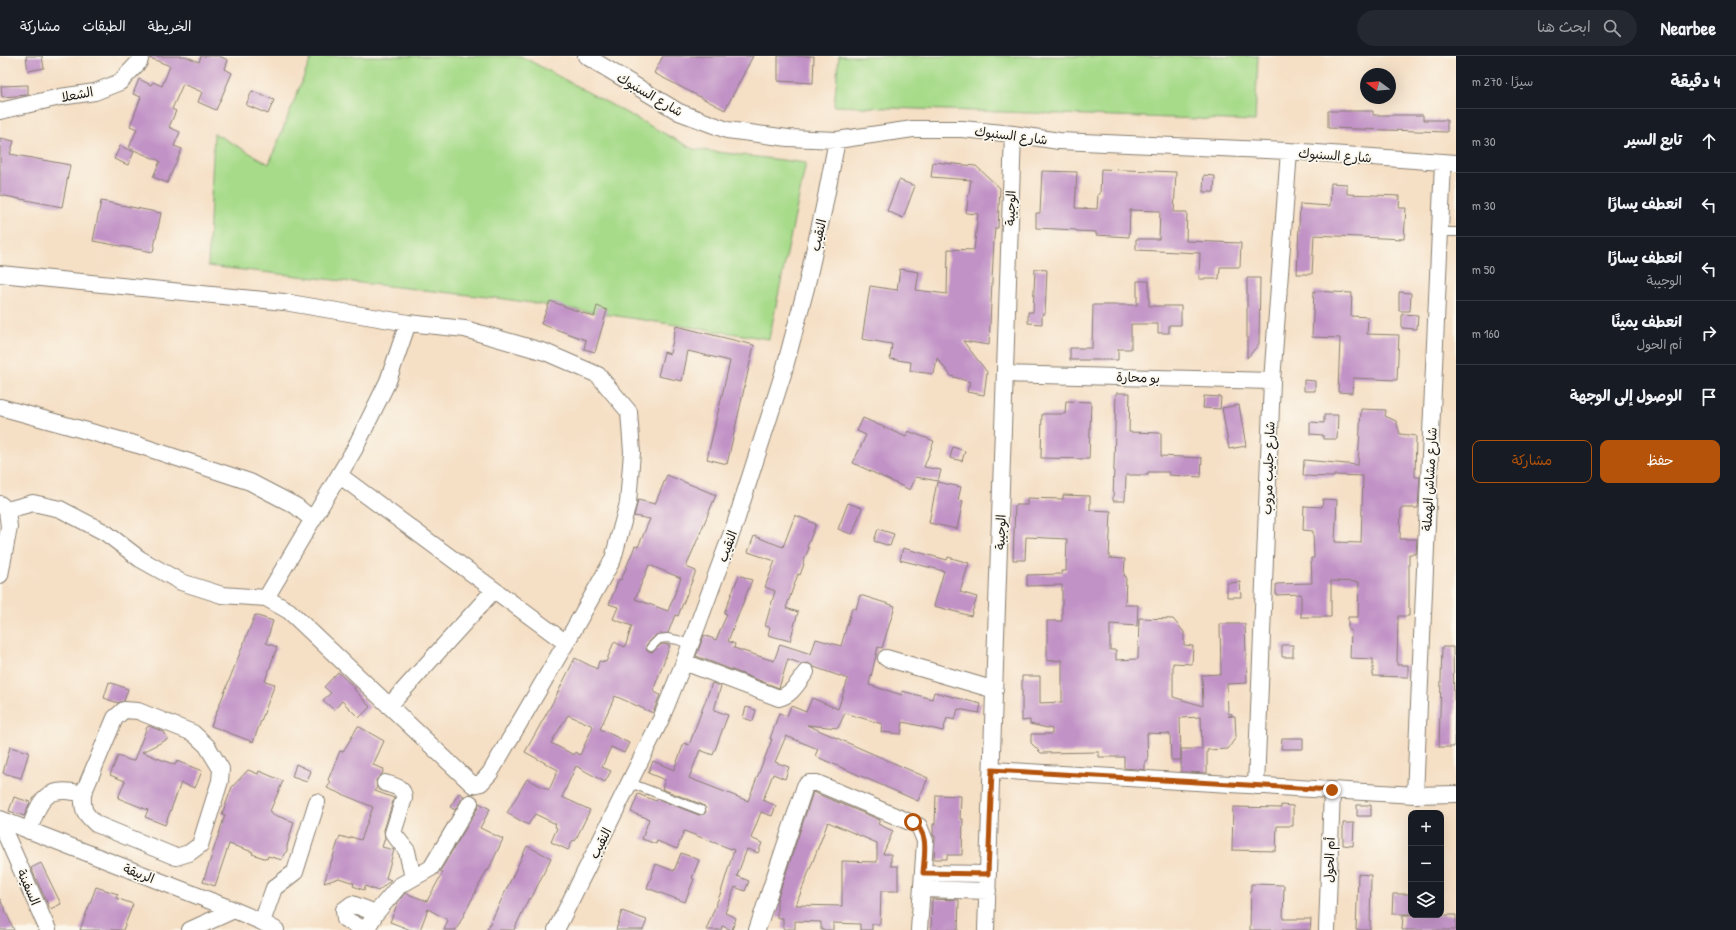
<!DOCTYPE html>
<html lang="ar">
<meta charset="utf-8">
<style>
body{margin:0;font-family:"Patrick Hand","Playpen Sans Arabic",sans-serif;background:#242831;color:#f1f3f6;direction:rtl}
.controls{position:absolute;right:12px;bottom:12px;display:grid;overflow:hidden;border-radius:8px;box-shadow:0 4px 16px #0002}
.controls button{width:36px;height:36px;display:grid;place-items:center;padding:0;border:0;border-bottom:1px solid #363941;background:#171b24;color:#f1f3f6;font:20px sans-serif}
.compass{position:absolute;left:1360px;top:12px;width:36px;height:36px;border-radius:50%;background:#171b24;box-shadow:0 4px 16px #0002;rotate:286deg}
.stop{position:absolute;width:12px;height:12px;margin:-9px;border:3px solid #b45309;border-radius:50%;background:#fff}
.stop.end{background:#b45309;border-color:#fff;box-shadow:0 1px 4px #0008}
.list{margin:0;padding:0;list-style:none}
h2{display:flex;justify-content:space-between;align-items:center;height:52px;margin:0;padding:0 16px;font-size:17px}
h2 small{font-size:13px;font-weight:400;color:#9ea1a6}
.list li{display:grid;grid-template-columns:26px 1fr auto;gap:12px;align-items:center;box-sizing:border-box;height:64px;padding:0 16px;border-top:1px solid #363941}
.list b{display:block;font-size:15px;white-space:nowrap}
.list p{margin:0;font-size:13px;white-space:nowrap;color:#9ea1a6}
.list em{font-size:13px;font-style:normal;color:#9ea1a6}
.actions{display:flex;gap:8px;padding:12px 16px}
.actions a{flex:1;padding:9px 0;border:1px solid #b45309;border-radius:8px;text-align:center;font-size:14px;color:#b45309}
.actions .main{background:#b45309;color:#fff}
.icon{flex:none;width:22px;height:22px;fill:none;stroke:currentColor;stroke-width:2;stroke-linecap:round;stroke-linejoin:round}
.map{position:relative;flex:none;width:1456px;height:874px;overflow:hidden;direction:ltr}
header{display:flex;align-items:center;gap:24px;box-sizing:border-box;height:56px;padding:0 20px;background:#171b24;border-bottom:1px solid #363941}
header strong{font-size:19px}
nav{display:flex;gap:22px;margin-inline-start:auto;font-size:14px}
.search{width:280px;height:36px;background:#242831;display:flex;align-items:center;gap:10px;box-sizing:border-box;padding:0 14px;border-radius:22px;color:#9ea1a6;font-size:15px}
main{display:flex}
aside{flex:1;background:#171b24}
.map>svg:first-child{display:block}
.green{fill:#a7db8a;stroke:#627c53}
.building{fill:#c192c6;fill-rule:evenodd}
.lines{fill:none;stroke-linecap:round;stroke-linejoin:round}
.lane-casing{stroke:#887e70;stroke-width:10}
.street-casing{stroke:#887e70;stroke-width:18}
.lane{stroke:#fff;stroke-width:8}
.street{stroke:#fff;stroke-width:16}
.route{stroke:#b45309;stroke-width:5}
.labels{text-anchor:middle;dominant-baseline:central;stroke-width:3.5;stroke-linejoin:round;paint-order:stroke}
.street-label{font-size:13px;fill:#1c1c1c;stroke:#fbf7ec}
</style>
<header>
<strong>Nearbee</strong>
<div class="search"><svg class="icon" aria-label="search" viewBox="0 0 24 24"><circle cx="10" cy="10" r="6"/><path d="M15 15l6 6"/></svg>ابحث هنا</div>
<nav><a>الخريطة</a><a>الطبقات</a><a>مشاركة</a></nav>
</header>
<main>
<aside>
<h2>4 دقيقة<small>سيرًا · 270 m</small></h2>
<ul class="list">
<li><svg class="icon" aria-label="ahead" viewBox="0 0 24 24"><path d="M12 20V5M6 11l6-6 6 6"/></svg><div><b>تابع السير</b></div><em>30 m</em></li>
<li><svg class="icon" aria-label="left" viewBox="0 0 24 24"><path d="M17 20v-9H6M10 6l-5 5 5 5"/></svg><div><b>انعطف يسارًا</b></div><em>30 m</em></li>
<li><svg class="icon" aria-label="left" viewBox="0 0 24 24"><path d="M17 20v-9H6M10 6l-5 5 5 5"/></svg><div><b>انعطف يسارًا</b><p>الوجيبة</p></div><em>50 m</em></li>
<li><svg class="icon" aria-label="right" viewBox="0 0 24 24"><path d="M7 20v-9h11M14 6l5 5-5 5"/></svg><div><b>انعطف يمينًا</b><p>أم الحول</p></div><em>160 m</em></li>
<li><svg class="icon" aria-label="arrive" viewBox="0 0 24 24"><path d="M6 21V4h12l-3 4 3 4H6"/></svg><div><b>الوصول إلى الوجهة</b></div></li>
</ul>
<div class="actions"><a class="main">حفظ</a><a>مشاركة</a></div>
</aside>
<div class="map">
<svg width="1456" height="874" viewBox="0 0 1456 874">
<rect width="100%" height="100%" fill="#fbf7ec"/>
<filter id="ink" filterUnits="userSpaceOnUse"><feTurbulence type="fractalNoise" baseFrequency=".025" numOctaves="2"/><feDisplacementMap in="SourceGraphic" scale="8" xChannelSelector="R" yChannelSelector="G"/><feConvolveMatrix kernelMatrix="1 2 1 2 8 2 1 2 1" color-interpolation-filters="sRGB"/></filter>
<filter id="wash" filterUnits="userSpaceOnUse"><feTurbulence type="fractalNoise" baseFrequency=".012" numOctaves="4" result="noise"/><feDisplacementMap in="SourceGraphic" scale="16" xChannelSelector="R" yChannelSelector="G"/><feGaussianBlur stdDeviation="0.9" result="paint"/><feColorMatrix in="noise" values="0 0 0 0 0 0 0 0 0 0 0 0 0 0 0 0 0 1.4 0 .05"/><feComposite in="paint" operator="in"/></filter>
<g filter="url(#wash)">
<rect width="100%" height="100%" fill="#f5dfc5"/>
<!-- green -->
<path class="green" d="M312,0H521L693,93L806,107L769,283L505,243L208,210L214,77L269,108Z
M839,0H1258L1255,65L834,50Z"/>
<g id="blocks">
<!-- building -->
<path class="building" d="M26,0H42L44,12L28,15Z
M150,0H185L199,6L201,0H219L228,4L225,13L232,17L216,54L198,46L202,36L183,28L172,53L176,55L169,71L180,76L174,90L182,93L167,127L153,121L160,105L129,92L137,73L130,70L141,41L133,38L139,23L151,29L153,26L162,30L170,10L150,2Z
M663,0H753L725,54L654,17Z
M778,0H814L813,27L778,25Z
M28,29V39L2,41L1,30Z
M252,35L274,44L268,58L246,49Z
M1328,55H1373V59H1423V64H1447V76L1328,72Z
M0,82L14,85L10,98L70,109L62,151L0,139Z
M120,90L134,96L128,109L114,103Z
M933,106L976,110L1000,132L998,172H995L994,183L989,289L963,285L987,316L984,339L967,336L970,326L951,320L937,302L934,318L910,315L911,306L890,303L892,288L862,283L870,230L897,234L900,213L919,216L916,234L947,238L948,193L974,194L978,158L966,157L971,124L931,121Z
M1101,113L1176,116L1174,156H1187L1186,185L1241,187L1240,211H1220L1219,223H1199L1200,197L1136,194V183H1159L1160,155L1130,154L1129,181L1096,179V176L1076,175V174L1036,172V157H1040L1042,115L1077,116L1075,152L1097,153L1098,138H1100Z
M1204,119L1215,120L1214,136H1203Z
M899,124L915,130L903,162L887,155Z
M1331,127L1347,128V138L1400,140L1399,152H1406L1404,183L1314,179L1312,218H1297L1300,148L1330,150Z
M101,145L161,157L153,196L93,185Z
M1035,213L1047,214L1045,258H1042V268L1028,267V256H1033Z
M1247,222H1260L1259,288L1247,302Z
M1137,225H1149V250H1181V269H1169V277H1158V268H1131V293H1118V304H1070V292H1092L1093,249H1137Z
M1314,235L1352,237L1351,260L1368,261L1367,278L1399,279L1397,324L1353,322L1352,337L1338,336L1340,282L1312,281Z
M1399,236L1411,237L1410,255H1399Z
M550,245L594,261L597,250L607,254L595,296L584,293L586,284L541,268Z
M1402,258L1418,259L1417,273L1402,272Z
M676,270L754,289L727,408L707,403L730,305L688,295L682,325L658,320L664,296L670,298Z
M1304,324L1315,325V335H1304Z
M1116,337H1130L1129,376L1161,377V400L1202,402L1201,421L1169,419V416H1148V419H1126L1125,445H1113Z
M1204,340L1221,341L1220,353L1203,352Z
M1066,345L1091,346L1089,403L1041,402L1042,358H1065Z
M1239,349L1246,390L1229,393L1222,352Z
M1361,353L1386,354L1385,360L1396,365L1400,378L1416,380L1415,421H1420L1418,452H1401L1400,483H1417L1416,498H1409V560H1398L1397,609H1408V621L1373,620V603L1350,602L1351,574H1348V561H1358L1359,526L1331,525V561H1301V538L1276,539V528L1312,527L1311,502H1314L1313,475L1303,474L1304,450L1322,451L1323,443L1337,444L1335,486L1361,487L1363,420L1334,419V421L1303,420L1304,404L1358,409Z
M1324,359H1338L1337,383H1323V379L1310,378V366L1324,367Z
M863,362L906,381L908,375L934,385L924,411L941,414L938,425L916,421L910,434L853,407L866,379L857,375Z
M953,391L965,395L962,405L950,402Z
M667,419L716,439L686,511L696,515L678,560L675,559L668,577L656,579L646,589L647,595L652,596L662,588L670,589L653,635L660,639L653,657L615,640L600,673L629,687L624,697L611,691L602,711L611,715L605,726L576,710L562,741L590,754L575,785L573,784L568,794L551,786L557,772L555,771L556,768L535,758L528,769L507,757L527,723L549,734L558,714L525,696L553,646L575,602L597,613L599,605L606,606L614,586L625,591L632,570L613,563L618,551L609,548L619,523L621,524L635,490L638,491L650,463L634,460L638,444L655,448ZM649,509L681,522L668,555L635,543ZM568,659L593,670L580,699L575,696L574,699L551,687Z
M937,426L961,431L958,444L963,445L957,473L929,467Z
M1063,439L1090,440V454L1111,455L1109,502L1125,503L1124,520H1126L1125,549H1138L1137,570L1110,568V594H1116V604L1138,603L1139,562L1173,563L1184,576V589L1193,590L1192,608L1173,607V641L1203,650L1202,619L1221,618L1220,568H1245L1247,627L1227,628L1228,657L1232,658V660H1228H1235L1236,681L1228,693L1207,694V717L1181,716V693H1202L1201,661L1180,662L1181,704H1171L1170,678L1147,677L1148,705H1145V714L1124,712V701H1099V696L1041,697L1031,687V678H1052V673L1030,668V664L1022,665V620H1040V647L1062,646V604L1047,605V565H1062V529L1027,530V519L1062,518L1061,515H1066L1067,483L1026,481L1025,504H1013L1015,449H1027V442L1063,443Z
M848,447L862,452L853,477L851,478L838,473Z
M795,459L816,468L807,491L809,492L803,507L804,508L800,519L798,518L786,552L798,556L790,585L768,579L770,571L765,570L775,535L765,531L775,505L748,496L754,480L783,491Z
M878,473L894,478L890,490L874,485Z
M903,492L947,504L948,501L969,507L960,536L977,541L971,560L934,550L944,515L900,504Z
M739,519L752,524L728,585L735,588L734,592L774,605L780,588L811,598L816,583L841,590L852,552L856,553L860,539L895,550L882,592L878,591L869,629L902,639V635L932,643L934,636L981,648L979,657L958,653L955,664L947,662L943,675L903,666L901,678L881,676L882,668L845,657L838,672L807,669L928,722L918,745L815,700L818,693L786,680L775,706L789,711L785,723L773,718L763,744L776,750L772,760L761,756L751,782L762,787L758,797L747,793L737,820L749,825L745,835L735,831L725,857L736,862L732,874L722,870L721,874H706L721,836L734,794L684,775L677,793L657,785L656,788L642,783L649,763L631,756L638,738L656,745L658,743L699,759L704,758L706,756L705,751L703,749L662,733L665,724L648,717L653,705L674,714L684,687L689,689L712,627L721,630L714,654L728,659L713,699L700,694L689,722L748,745L772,683H770L779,657L787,660L791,650L806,656L812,642L838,653L848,623L814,611L808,607L802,608L788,603L779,632L696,600L704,579L716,584L727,558L724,557Z
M1240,526L1241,541H1227V527Z
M255,559L273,565L266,587L277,591L265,625L275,628L253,686L211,670Z
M1282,589H1293V601H1282Z
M1442,591H1453L1454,644H1455L1454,691H1439Z
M338,616L355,632L354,633L370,651L359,662L342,645L334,654L323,644L331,637L324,631Z
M109,626L128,633L124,645L118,647L104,642Z
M746,651L756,654L753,665L743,662Z
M149,670L164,676L168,683L142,696L175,709L177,705L202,715L195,732L181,727L165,769L145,761L148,754L118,742L125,725L110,719L118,700L132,705L134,704L147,671Z
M358,670L384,685L373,709L384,713L382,718L376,724L377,731L375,735L394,742L384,774L385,782L382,791L394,794L386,822L391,824L378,835L365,830L364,834L353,830L354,827L339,822L324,827L340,780L350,783L351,781L361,784L373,751L327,732L331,726L328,724L340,695L343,696Z
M1282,682H1303V693H1281Z
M10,691L29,696L21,722L3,717Z
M296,708L311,715L307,726L292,721Z
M248,714L258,718L259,715L283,725L270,755L272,756V758L294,766L287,790V795L284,798L282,804L268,800L267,803L252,798L253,796L229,788L215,830L203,826L225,759L222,758L232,731Z
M813,736L880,764L878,768L893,775L883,798H891V810H898V835H881L880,868H872V874H860V868L833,867V874H821V866L795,865V873H783V862H777V844ZM828,766L877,787V806L842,805V850L796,849Z
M459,737L464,740L455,754L450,751Z
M936,739L961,740L960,763H963L962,799H947V803H934L935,780H933V768H935Z
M14,741L30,746L24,760L9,755Z
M479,747L490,753L480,772L503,783L488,815L487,814L456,874H444L448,864L428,853L420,874H411L390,866L398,846L405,837L427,845L443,816L440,815L478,752Z
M1281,749L1293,750V770H1277L1276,795L1232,794L1233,751L1281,752Z
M1357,749H1371V760H1357Z
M1343,767H1354L1353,790L1343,789Z
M527,790L551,802L531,843L529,842L514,874H487Z
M681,797L699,804L692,822L694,823L685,846L647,832L656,808L674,815Z
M41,807L61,848L50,853L31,812Z
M1358,818L1371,819L1370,874H1356Z
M1251,828L1284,829L1283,863H1311L1310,874H1250Z
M96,831L118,838L116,842L133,848L123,874H80Z
M1393,838H1411V858H1392Z
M0,843L14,874H0Z
M932,843L959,844L958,874H931Z
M622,855L647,864L643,874H616Z
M1403,859H1456V874H1402Z"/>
</g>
</g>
<g filter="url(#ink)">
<use href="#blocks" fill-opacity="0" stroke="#887e70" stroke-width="1"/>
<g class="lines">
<defs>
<path id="lane" d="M1440,176H1456
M651,591L659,583L667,582L678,584L690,589
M630,727L701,754"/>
<path id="street" d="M586,0L679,56L727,74L788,82L837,84L913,73H962L1013,78L1059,85L1289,95L1456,107
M0,55L60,41L95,36L120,26L139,6L141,0
M0,218L284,246L408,267L465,273L545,296L598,319L629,356L632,396L628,447L613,503L566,587L490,717L481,727L473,729L289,555L266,542L222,539L181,526L140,503L106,477L60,453L33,447L7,454
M1005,318L1272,325
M0,351L138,389L250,426L296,450L313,464
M339,419L566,587
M0,448L7,454L9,471L0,519
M266,542L354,394L388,325L408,267
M886,602L995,634
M684,606L779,642C792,639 798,626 806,616
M389,650L494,534
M992,714L1415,739L1456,738
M385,727C394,730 404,731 404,742L393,777L407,795L413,822
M1256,730L1272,325L1289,95
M1415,739L1443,107
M0,763L234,854L262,866L276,874
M0,766L48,874
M29,775C40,743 46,728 83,738L115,662L124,654L138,655L193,677L207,690L221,713L220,725L200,789L189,797L176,801L96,768C85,758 82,755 83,738
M923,817L988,818
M922,833L988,835
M262,866L274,832L295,816L317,746
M190,874L234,854
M365,874L345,863L344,854L352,848L376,857
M366,874L376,857L399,830L431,812L470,747
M556,874L661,663L684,606L735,468L783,318L806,232L824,151L837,84
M757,874L805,730L809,727H817L919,770L925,785L919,874
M986,874L1013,78
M1327,874L1332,734"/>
</defs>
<!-- lane casing -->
<use href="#lane" class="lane-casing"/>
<!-- street casing -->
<use href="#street" class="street-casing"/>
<!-- lane -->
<use href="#lane" class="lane"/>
<!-- street -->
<use href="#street" class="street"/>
</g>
</g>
<g class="lines" filter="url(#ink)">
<!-- route -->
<path class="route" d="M913,766C930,777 924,800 923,817L988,818L992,714L1332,734"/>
</g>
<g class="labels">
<!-- street labels -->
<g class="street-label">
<text transform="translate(77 38) rotate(-11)">الشعلا</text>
<text transform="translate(650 38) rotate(30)">شارع السنبوك</text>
<text transform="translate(1011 79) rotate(7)">شارع السنبوك</text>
<text transform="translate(1335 99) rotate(4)">شارع السنبوك</text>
<text transform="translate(1010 152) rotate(-88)">الوجيبة</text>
<text transform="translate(818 179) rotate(-77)">النقيب</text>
<text transform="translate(1138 321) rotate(2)">بو محارة</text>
<text transform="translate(1268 412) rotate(-88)">شارع جليب مروب</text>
<text transform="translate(1429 423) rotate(-87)">شارع مشاش الهملة</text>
<text transform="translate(1000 476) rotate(-88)">الوجيبة</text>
<text transform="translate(727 490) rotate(-70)">النقيب</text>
<text transform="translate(600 787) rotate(-63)">النقيب</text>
<text transform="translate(1329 804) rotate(-88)">أم الحول</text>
<text transform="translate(139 817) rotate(21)">الربيقة</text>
<text transform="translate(29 831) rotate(66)">السفينة</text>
</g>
</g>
</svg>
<div class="controls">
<button>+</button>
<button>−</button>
<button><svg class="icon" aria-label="layers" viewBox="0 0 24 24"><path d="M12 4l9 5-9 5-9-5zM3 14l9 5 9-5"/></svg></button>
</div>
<svg class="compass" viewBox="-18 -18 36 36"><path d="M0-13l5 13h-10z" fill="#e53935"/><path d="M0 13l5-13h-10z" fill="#9ea1a6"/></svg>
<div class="stop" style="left:913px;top:766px"></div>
<div class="stop end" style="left:1332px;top:734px"></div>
</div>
</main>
